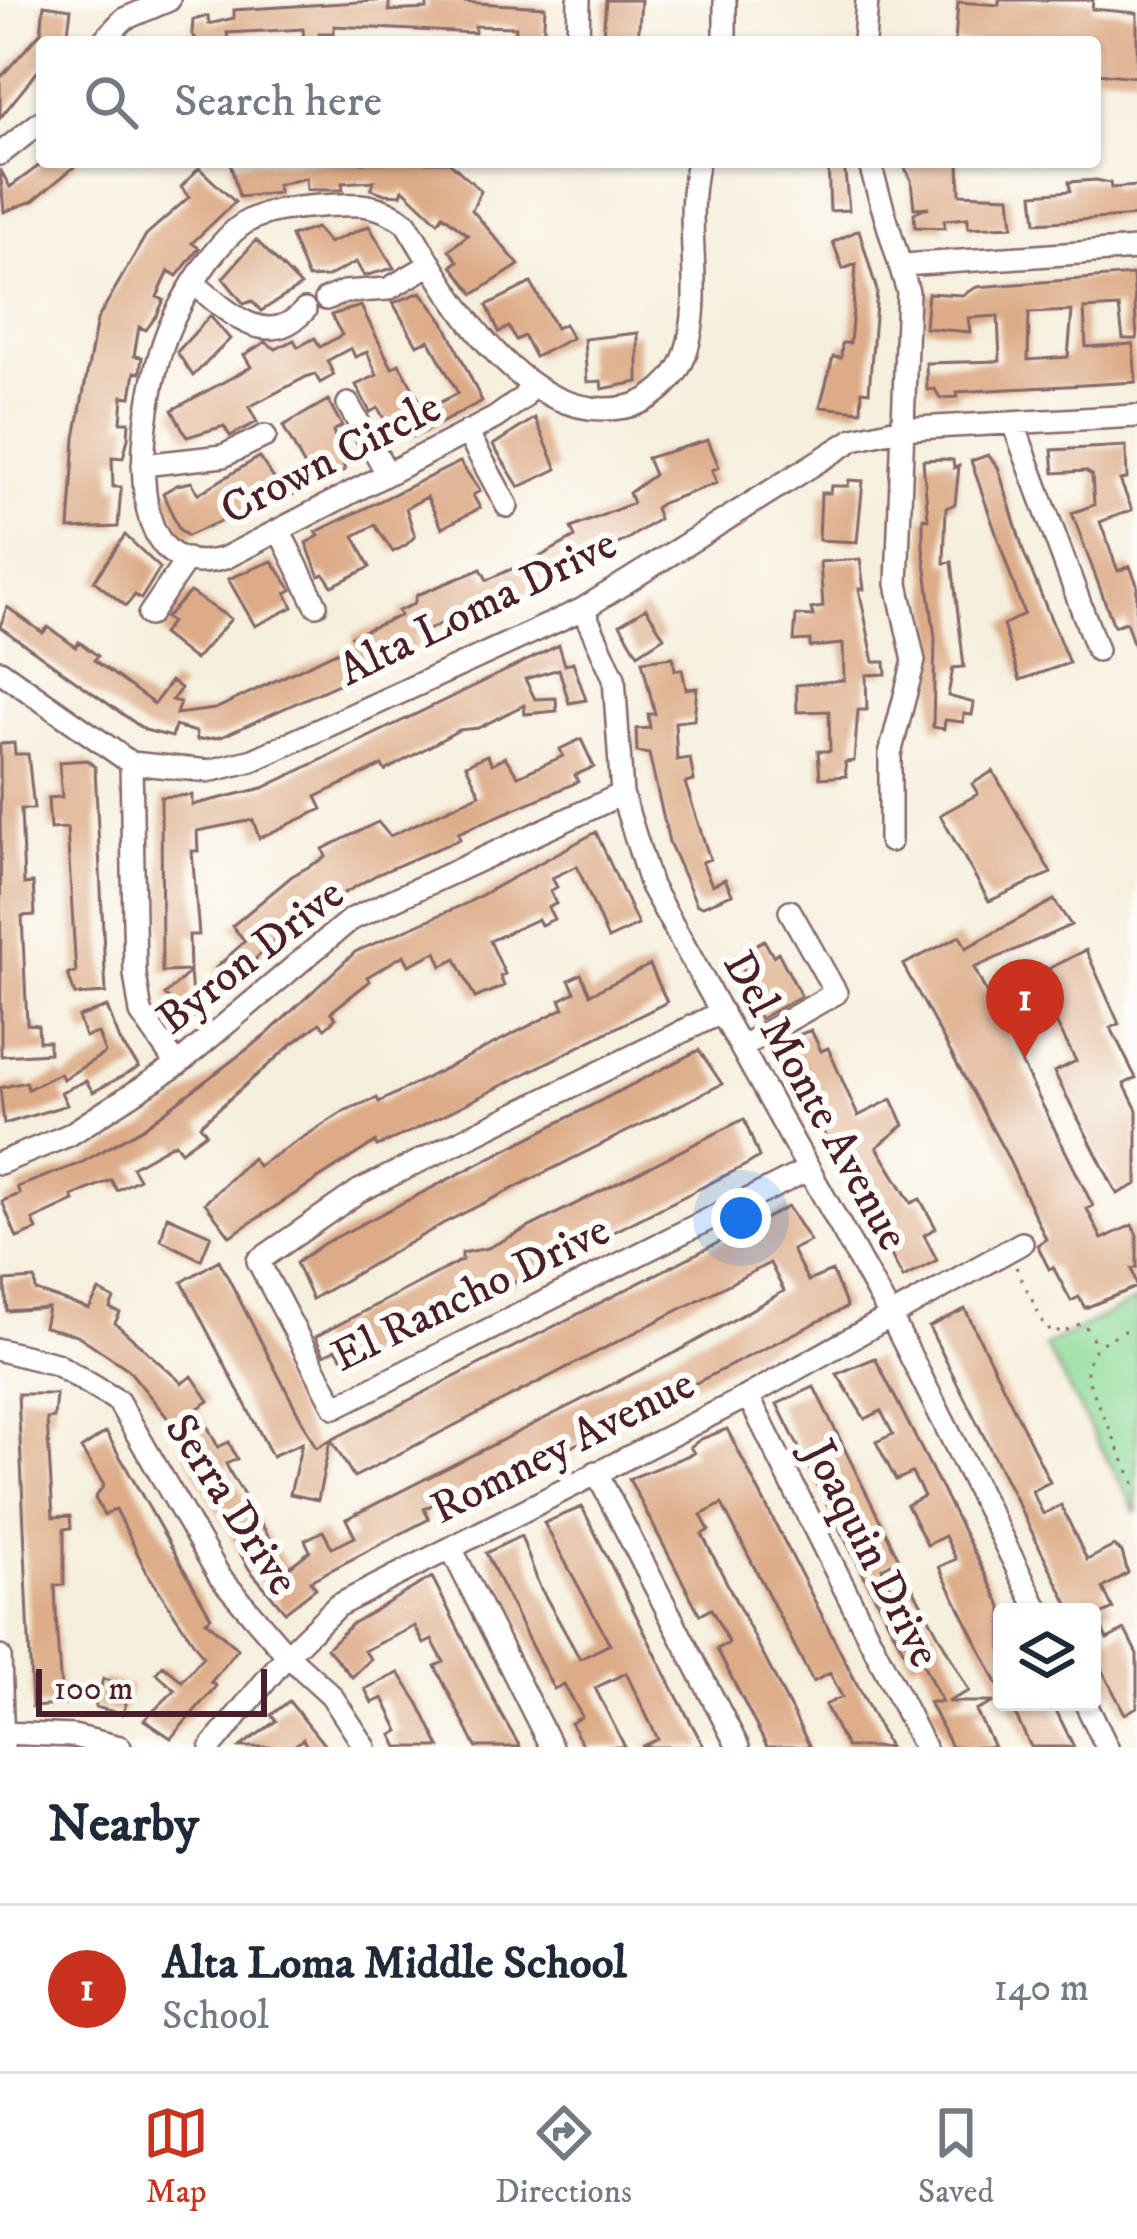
<!DOCTYPE html>
<style>
body{margin:0;font-family:"IM FELL DW Pica",serif;background:#f6f6f7;color:#1f2937}
.controls{position:absolute;right:36px;bottom:36px;display:grid;overflow:hidden;border-radius:12px;box-shadow:0 3px 9px #0004}
.controls button{width:108px;height:108px;display:grid;place-items:center;padding:0;border:0;border-bottom:3px solid #e0e1e3;background:#fff;color:#1f2937;font:60px sans-serif}
.scale{position:absolute;left:36px;bottom:30px;width:231px;box-sizing:border-box;padding-left:12px;border:6px solid #4a1f2b;border-top:0;font-size:33px;line-height:42px;white-space:nowrap;color:#4a1f2b;-webkit-text-stroke:9px #fdfcf7;paint-order:stroke}
.you{position:absolute;left:741px;top:1218px;width:42px;height:42px;margin:-30px;border:9px solid #fff;border-radius:50%;background:#1a73e8;box-shadow:0 0 0 18px #1a73e833}
.badge{display:grid;place-items:center;width:78px;height:78px;border-radius:50%;background:#c8321e;color:#fff;font-size:39px;font-weight:700}
.pin{position:absolute;translate:-50% -99px;filter:drop-shadow(0 3px 6px #0008)}
.pin::after{content:'';position:absolute;top:63px;width:42px;height:36px;background:inherit;clip-path:polygon(0 0,100% 0,50% 100%)}
.list{margin:0;padding:0;list-style:none}
h2{display:flex;justify-content:space-between;align-items:center;height:156px;margin:0;padding:0 48px;font-size:51px}
h2 small{font-size:39px;font-weight:400;color:#747a83}
.list li{display:grid;grid-template-columns:78px 1fr auto;gap:36px;align-items:center;box-sizing:border-box;height:168px;padding:0 48px;border-top:3px solid #e0e1e3}
.list b{display:block;font-size:45px;white-space:nowrap}
.list p{margin:0;font-size:39px;white-space:nowrap;color:#747a83}
.list em{font-size:39px;font-style:normal;color:#747a83}
.icon{flex:none;width:66px;height:66px;fill:none;stroke:currentColor;stroke-width:2;stroke-linecap:round;stroke-linejoin:round}
.map{position:relative;flex:none;width:1137px;height:1747px;overflow:hidden}
.search{position:absolute;background:#fff;box-shadow:0 3px 9px #0004;left:36px;right:36px;top:36px;height:132px;display:flex;align-items:center;gap:30px;box-sizing:border-box;padding:0 42px;border-radius:12px;color:#747a83;font-size:45px}
.sheet{height:324px;background:#fff}
nav{display:flex;justify-content:space-around;align-items:center;box-sizing:border-box;height:168px;border-top:3px solid #e0e1e3;background:#fff;font-size:33px;color:#747a83}
nav a{display:grid;justify-items:center;gap:6px}
nav .on{color:#c8321e}
.map>svg:first-child{display:block}
.green{fill:#8fdc9a;stroke:#6c7e62;stroke-width:3}
.building{fill:#ddab87;fill-rule:evenodd}
.lines{fill:none;stroke-linecap:round;stroke-linejoin:round}
.minor-casing{stroke:#866869;stroke-width:26}
.path{stroke:#866869;stroke-width:3;stroke-dasharray:3 9;stroke-linecap:butt}
.minor{stroke:#fff;stroke-width:21}
.labels{text-anchor:middle;dominant-baseline:central;stroke-width:12;stroke-linejoin:round;paint-order:stroke}
.street-label{font-size:45px;fill:#4a1f2b;stroke:#fdfcf7}
</style>
<div class="map">
<svg width="1137" height="1747" viewBox="0 0 1137 1747">
<rect width="100%" height="100%" fill="#fdfcf7"/>
<filter id="ink" filterUnits="userSpaceOnUse"><feTurbulence type="fractalNoise" baseFrequency=".00833" numOctaves="2"/><feDisplacementMap in="SourceGraphic" scale="24" xChannelSelector="R" yChannelSelector="G"/><feConvolveMatrix kernelMatrix="1 2 1 2 8 2 1 2 1" color-interpolation-filters="sRGB"/></filter>
<filter id="wash" filterUnits="userSpaceOnUse"><feTurbulence type="fractalNoise" baseFrequency=".004" numOctaves="4" result="noise"/><feDisplacementMap in="SourceGraphic" scale="48" xChannelSelector="R" yChannelSelector="G"/><feGaussianBlur stdDeviation="2.7" result="paint"/><feColorMatrix in="noise" values="0 0 0 0 0 0 0 0 0 0 0 0 0 0 0 0 0 1.4 0 .05"/><feComposite in="paint" operator="in"/></filter>
<g filter="url(#wash)">
<rect width="100%" height="100%" fill="#f6efdd"/>
<!-- green -->
<path class="green" d="M1137,1300V1513L1045,1346Z"/>
<g id="blocks">
<!-- building -->
<path class="building" d="M389,0V11L427,9V0L545,7L543,41L515,40L516,27L475,26V33L334,26V33H319V41H304L303,29L227,33L228,39L216,42H199L192,34L193,20L208,16L209,24L234,18V10Z
M606,0H641L638,42L603,37Z
M999,0H1093L1092,9L1137,13V77L1095,73V42H955L958,2L999,5Z
M44,5L71,9L68,32L42,36V66L0,118V78L41,32Z
M44,162H80L33,201L4,212L0,169L10,187Z
M230,162H449L481,191L472,210L519,265L474,294L452,266L458,261L449,250L468,235L443,215L438,222L403,189L401,195L385,194L371,189L374,181L342,183L343,190H307L306,178L277,185L279,193L239,197Z
M828,162L844,164L849,210L830,211Z
M902,162H959L960,194L1010,196L1013,226L968,228V218L944,220L945,228L915,227L914,213L929,207L914,208L911,180Z
M199,168L235,202L192,243L199,248L177,276L169,271L157,297L164,300L157,315L146,330L139,327L134,356L142,357L140,373L135,372L131,397L123,396L121,422H129L128,438L123,458L112,457L113,487H121L118,527L69,529L75,438L97,320L146,235L189,197L181,187Z
M1096,180L1110,183L1111,188L1137,186V216L1036,223L1033,194L1070,191L1069,182Z
M369,226L394,268L364,276L356,262L327,277L308,278L291,236L316,228L329,243Z
M859,230L877,291L869,392L862,391L861,411L820,407L833,357L841,358L842,343H850L853,309L856,264L843,269L833,242Z
M256,240L301,286L261,311L252,301L244,304L223,278Z
M1133,275L1137,339H1123L1119,307L1084,309L1086,347L1133,344L1136,382L957,392L958,397L940,398L935,389L927,390L926,363L1000,361L998,316L968,318L970,332L925,328L928,293L962,295L977,287ZM1072,311L1068,357L1028,360L1029,313Z
M531,283L556,328L564,324L572,338L535,357L524,336L516,340L509,327L499,332L487,305Z
M421,292L444,322L482,401L420,434L403,439L393,418L386,422L378,408L370,412L356,385L377,375L367,352L355,357L351,348L327,361L334,375L320,383L315,374L306,377L249,407L257,422L230,436L224,426L187,437L172,410L251,367L244,355L265,342L276,349L294,340L298,347L315,338L320,347L342,335L331,315L361,306L392,368L399,364L425,410L458,393L429,340L417,345L393,303Z
M210,316L230,339L193,376L177,352Z
M638,333V382L602,389L601,381L587,382L584,339Z
M328,400L342,426L333,431L345,470L243,518L235,521L232,516L187,536L179,529L163,493L177,485L192,482L198,494L259,457L279,486L308,472L283,426Z
M535,418L557,469L519,487L493,445Z
M708,440L719,467L712,470L717,483L662,503L655,508L659,519L626,540L581,562L551,584L445,633L441,624L415,636L420,647L221,737L197,740L196,732L175,726L172,737L145,730L0,627L7,607L43,633L48,627L76,647L79,642L98,656L94,660L154,704L171,681L181,688L172,700L180,702L176,714L215,709L355,643L351,636L400,616L398,611L414,604L417,595L481,569L487,580L543,555L575,537L571,528L633,503L629,493L654,475L647,458Z
M1126,446L1127,479L1120,480L1132,510L1100,522L1118,571L1130,566L1137,584L1135,649L1126,622L1114,626L1072,513L1094,505L1092,475L1085,471L1054,473L1052,450Z
M988,455L998,467L1024,553L1069,663L1020,680L1003,625L1024,614L971,461Z
M943,459L953,460L954,468L959,466L955,504L946,508L944,563L952,562L964,667L953,668L948,696L974,703L972,715L964,714L963,722L945,720L944,729L933,727L935,638L923,547V518L928,519L923,460Z
M460,462L480,491L473,495L480,508L442,528L427,497L406,508L415,536L406,545L393,552L375,525L354,536L370,567L332,586L324,574L319,576L306,543L319,536L316,532Z
M849,480L863,481L857,542L819,540L821,493H830L831,486H848Z
M125,535L160,568L141,599L135,595L126,606L94,581Z
M860,559L864,589H859L874,662H885L886,674L866,675L867,710H858L854,761L845,762L846,776L820,778L818,751H830L829,711L797,712L796,685L844,680L843,644L810,647V640L794,641L796,615L813,616L811,609L823,607L820,562Z
M272,561L292,590L286,593L293,607L255,626L228,579Z
M190,592L231,619L195,660L162,634L171,622L165,618Z
M646,608L664,637L638,654L620,624Z
M559,645L565,665L573,662L586,700L569,703L559,669L525,679L535,699L556,698L557,711L525,714L524,705L478,728L459,730L385,771L382,765L316,797L322,809L259,838L253,820L197,831L198,851H192L199,935H189L190,971L162,972L161,797L192,795V805L263,788Z
M673,657L675,670L682,669L686,689L697,688L694,720L675,722L677,760L690,758L694,781L685,783L710,859L702,862L712,885L725,879L732,894L703,906L697,905L669,842L649,754L637,752L636,729L650,728L648,714H655L642,661Z
M581,739L594,767L575,775L578,782L458,833L460,839L376,875L297,920L185,1025L164,1009L172,1002L165,995L190,972L192,996L219,972L216,968L245,941L232,926L292,876L326,857L323,849L378,822L390,836L480,794L466,765L487,755L492,764L505,757L518,776L563,756L560,749Z
M14,743L15,754H28L34,809H21L24,884L33,883L35,915L22,916L27,1024L38,1025L39,1041H49V1053L1,1056L0,744Z
M87,760L95,767L106,993L75,995L68,974L76,973L67,828L50,829L48,798L62,797L59,762Z
M993,771L1051,873L989,901L940,815L978,794L972,784Z
M596,832L638,925L608,939L577,866L552,878L557,887L550,891L556,904L548,907L554,919L541,925L538,919L490,941L505,974L500,976L504,986L475,998L456,959L442,966L436,952L409,965L404,955L367,977L370,981L331,1012L336,1018L325,1028L320,1023L292,1044L200,1125L206,1133L181,1151L175,1143L132,1167L139,1179L117,1190L111,1180L72,1196L74,1201L33,1220L37,1230L17,1238L2,1201L20,1194L17,1187L81,1163L143,1128L266,1035L355,952L467,903Z
M1054,900L1071,925L974,968L1093,1206L1087,1209L1102,1239L1132,1225L1137,1235V1267L1132,1269L1137,1287L1085,1308L1079,1297L1071,1301L1053,1267L1049,1269L1037,1245L1046,1239L1006,1154L903,965L960,936L966,948Z
M764,940L773,956L778,952L801,996L760,1019L743,989L751,984L735,957Z
M1086,950L1119,1024L1111,1028L1136,1078L1124,1084L1137,1110V1184L1117,1194L1054,1072L1076,1061L1033,977Z
M650,965L667,1002L416,1129L377,1146L375,1142L230,1236L205,1203L252,1158L258,1166L346,1110L377,1098L379,1102L564,1008L560,1000L575,992L569,980L581,974L590,994Z
M107,1007L121,1043L139,1067L93,1092L86,1081L61,1092L67,1105L4,1124L0,1088L26,1082L28,1089L60,1073L63,1079L105,1053L98,1033L85,1037L78,1017Z
M811,1030L821,1051L828,1048L858,1116L892,1099L904,1125L877,1147L911,1203L920,1199L936,1228L924,1235L937,1260L903,1278L849,1175L857,1171L840,1138L829,1143L774,1045Z
M699,1050L722,1084L444,1223L312,1299L296,1263L323,1244Z
M744,1119L759,1157L748,1164L349,1366L336,1349L324,1355L315,1337L462,1260V1253L488,1248Z
M788,1207L810,1241L792,1250L808,1281L832,1271L847,1307L650,1406L645,1396L614,1412L620,1422L462,1502L457,1492L424,1509L429,1519L310,1581L316,1588L285,1612L249,1569L181,1446L179,1432L128,1369L77,1335L44,1327L48,1308L7,1311L5,1281L35,1279L36,1291L89,1309L99,1291L114,1299L110,1308L120,1313L115,1323L182,1383L192,1376L209,1401L198,1408L218,1447L229,1442L237,1459L226,1464L231,1474L288,1568L310,1551L305,1540L323,1531L332,1548L355,1537L346,1519L682,1349L784,1291L770,1263L354,1477L331,1440Z
M167,1216L211,1235L201,1260L161,1240Z
M219,1260L316,1448L330,1440L318,1500L290,1494L302,1443L272,1456L182,1282Z
M965,1309L1050,1482L1032,1491L1043,1514L1061,1505L1087,1560L1114,1546L1122,1552L1128,1573L1103,1588L1113,1609L1097,1617L1107,1639L1125,1630L1137,1654V1707L1125,1714L1092,1651V1612H1073L1068,1604L929,1327Z
M875,1358L1002,1607V1693L939,1567L956,1559L945,1536L927,1545L907,1505L924,1496L912,1473L896,1480L876,1442L893,1434L881,1411L865,1419L837,1374Z
M814,1387L899,1559L882,1568L893,1591L910,1583L969,1691L947,1702H994L976,1711L994,1747H951L929,1702H942L921,1660L911,1665L838,1526L777,1404Z
M18,1394H56L54,1418L47,1419L53,1517L70,1516L71,1528L64,1529V1585H55L57,1635L61,1690L74,1689L75,1704L32,1707Z
M727,1429L746,1466L889,1747H846L825,1705L842,1697L830,1673L813,1682L722,1504L701,1515L709,1530L702,1534L810,1747H767L717,1649L729,1643L715,1616L711,1609L700,1615L629,1479L694,1453L690,1447L701,1439Z
M106,1432L211,1617L206,1621L238,1649L211,1682L216,1686L171,1738L144,1720L175,1690L156,1673L163,1665L182,1681L203,1657L146,1571L116,1509L104,1515L95,1498L104,1485L81,1449Z
M582,1507L673,1689L704,1747H641L658,1739L626,1673L595,1688L625,1747H583L571,1723L582,1717L573,1700L564,1684L554,1689L532,1647L486,1553L521,1536L539,1585L580,1659L610,1644L544,1523Z
M432,1577L501,1714L520,1747H476L435,1666L444,1662L432,1640L424,1644L415,1626L364,1651L371,1659L352,1677L327,1648L353,1623Z
M399,1673L419,1704L440,1747H398L392,1735L399,1731L383,1698L372,1703L365,1689Z
M103,1679L131,1686L123,1714L95,1707Z
M289,1701L326,1747H307L303,1739L293,1747H240L276,1721L271,1715Z
M1009,1702H1052L1074,1747H1031Z"/>
</g>
</g>
<g filter="url(#ink)">
<use href="#blocks" fill-opacity="0" stroke="#866869" stroke-width="3"/>
<g class="lines">
<defs>
<path id="minor" d="M102,42L124,19L169,0
M578,42L579,0
M725,42V0
M864,42L867,0
M0,154L42,121
M869,162L908,292L897,584L914,661L890,754V841
M903,265L1137,249
M196,285C229,313 267,351 305,310
M326,299L344,292L388,289L431,264
M531,384L523,398L495,418L225,558C106,593 145,379 171,324C185,293 218,238 248,221C270,209 295,208 320,206C354,204 377,201 406,223C451,298 522,427 626,407C651,403 677,379 685,355C706,294 682,225 698,162
M348,404L387,473
M1014,425L1097,650
M467,432L507,506
M143,465L223,456L265,436
M279,530L316,605
M583,609L614,678L622,794L651,886L892,1319L1039,1612
M149,615L187,559
M0,671L131,763L209,771L253,760L583,609L854,439L898,429L1137,416
M131,763L135,974L141,1013L177,1065
M722,1012L359,1191L258,1261L335,1407L809,1169
M741,1047L836,993L790,911
M0,1163L69,1135L177,1065L350,920L622,794
M0,1350L56,1364L118,1401L220,1577L287,1655L331,1695L365,1747
M748,1396L924,1747
M596,1472L738,1747
M451,1548L551,1747
M0,1657L3,1746
M1085,1702L1107,1747
M3,1733L73,1736L120,1747
M211,1747L287,1655L337,1606L748,1396L1022,1243"/>
</defs>
<!-- minor casing -->
<use href="#minor" class="minor-casing"/>
<!-- path -->
<path class="path" d="M1016,1267L1047,1331L1056,1327L1060,1334L1083,1322L1096,1344
M1137,1325C1110,1339 1085,1344 1087,1378L1137,1490"/>
<!-- minor -->
<use href="#minor" class="minor"/>
</g>
</g>
<g class="labels">
<!-- street labels -->
<g class="street-label">
<text transform="translate(331 459) rotate(-27)">Crown Circle</text>
<text transform="translate(478 608) rotate(-26)">Alta Loma Drive</text>
<text transform="translate(251 957) rotate(-38)">Byron Drive</text>
<text transform="translate(815 1101) rotate(61)">Del Monte Avenue</text>
<text transform="translate(471 1294) rotate(-26)">El Rancho Drive</text>
<text transform="translate(563 1447) rotate(-27)">Romney Avenue</text>
<text transform="translate(231 1505) rotate(57)">Serra Drive</text>
<text transform="translate(871 1554) rotate(63)">Joaquin Drive</text>
</g>
</g>
</svg>
<div class="controls">
<button><svg class="icon" aria-label="layers" viewBox="0 0 24 24"><path d="M12 4l9 5-9 5-9-5zM3 14l9 5 9-5"/></svg></button>
</div>
<div class="scale">100 m</div>
<div class="you"></div>
<div class="pin badge" style="left:1025px;top:1058px">1</div>
<div class="search"><svg class="icon" aria-label="search" viewBox="0 0 24 24"><circle cx="10" cy="10" r="6"/><path d="M15 15l6 6"/></svg>Search here</div>
</div>
<section class="sheet">
<h2>Nearby<small></small></h2>
<ul class="list">
<li><span class="badge">1</span><div><b>Alta Loma Middle School</b><p>School</p></div><em>140 m</em></li>
</ul>
</section>
<nav>
<a class="on"><svg class="icon" aria-label="map" viewBox="0 0 24 24"><path d="M3 6l6-2 6 2 6-2v14l-6 2-6-2-6 2zM9 4v14M15 6v14"/></svg>Map</a>
<a><svg class="icon" aria-label="directions" viewBox="0 0 24 24"><path d="M12 3l9 9-9 9-9-9zM9 14v-3h6M13 9l2 2-2 2"/></svg>Directions</a>
<a><svg class="icon" aria-label="saved" viewBox="0 0 24 24"><path d="M7 4h10v16l-5-4-5 4z"/></svg>Saved</a>
</nav>
